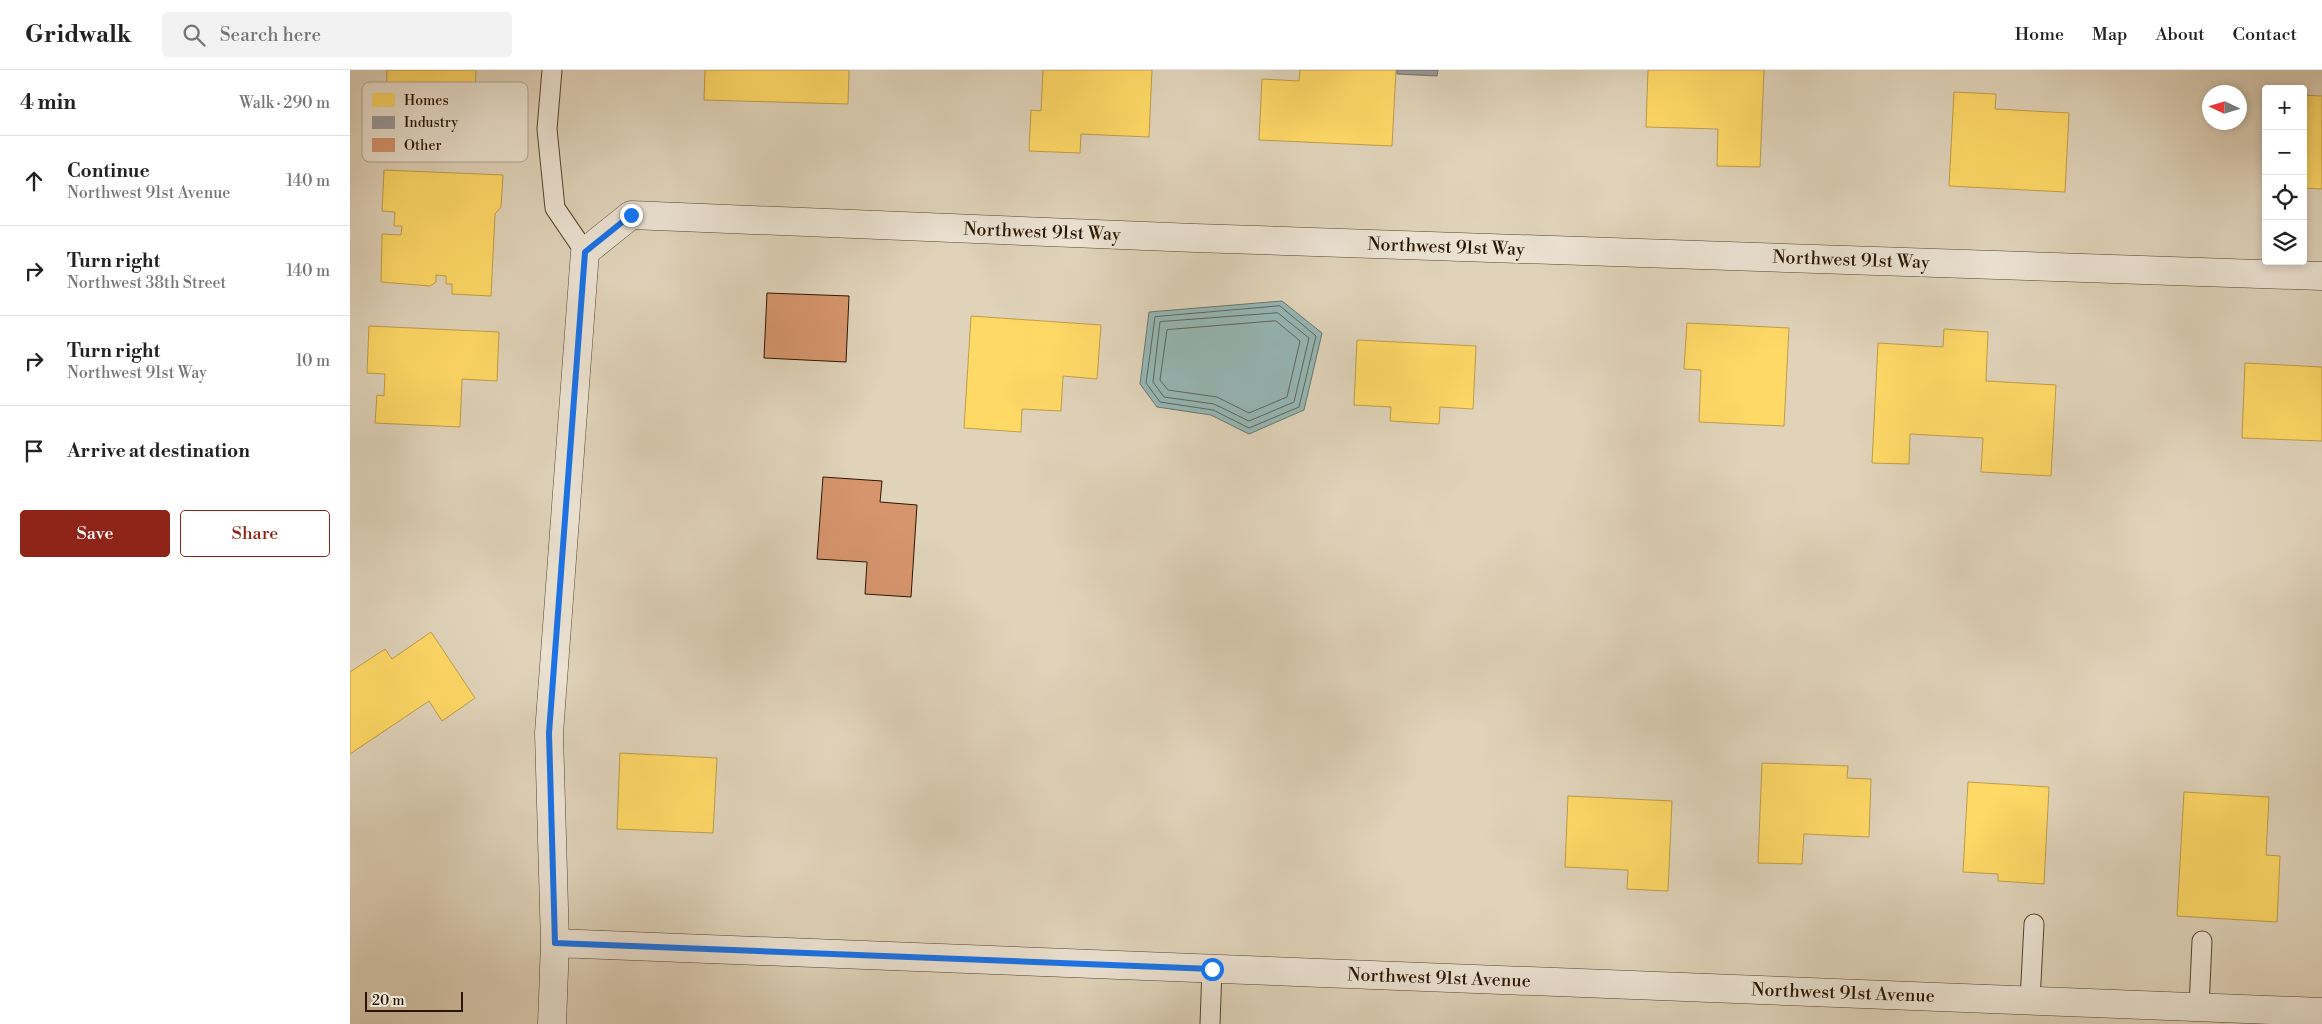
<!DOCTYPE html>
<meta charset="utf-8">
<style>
body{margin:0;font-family:"Libre Bodoni",serif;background:#f2f2f2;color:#222}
.controls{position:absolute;right:15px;top:15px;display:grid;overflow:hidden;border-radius:5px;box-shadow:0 2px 8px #0003}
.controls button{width:45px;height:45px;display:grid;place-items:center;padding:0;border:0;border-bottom:1px solid #e0e0e0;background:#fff;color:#222;font:25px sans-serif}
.compass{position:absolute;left:1852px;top:15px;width:45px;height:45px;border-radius:50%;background:#fff;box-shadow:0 2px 8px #0003;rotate:274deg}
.scale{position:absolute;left:15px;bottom:12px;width:98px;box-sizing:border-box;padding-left:5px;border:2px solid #291600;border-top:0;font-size:14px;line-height:18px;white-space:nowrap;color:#291600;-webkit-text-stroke:4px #ebe2d2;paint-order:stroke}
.stop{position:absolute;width:15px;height:15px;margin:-11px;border:4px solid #1a73e8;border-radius:50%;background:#fff}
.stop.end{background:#1a73e8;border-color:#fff;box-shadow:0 1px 5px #0008}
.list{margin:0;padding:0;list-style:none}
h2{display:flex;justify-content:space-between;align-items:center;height:65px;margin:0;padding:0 20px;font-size:21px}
h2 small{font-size:16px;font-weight:400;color:#767676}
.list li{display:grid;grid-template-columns:32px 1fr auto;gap:15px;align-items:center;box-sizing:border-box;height:90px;padding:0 20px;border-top:1px solid #e0e0e0}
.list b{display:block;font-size:19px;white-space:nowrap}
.list p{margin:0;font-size:16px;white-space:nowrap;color:#767676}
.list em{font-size:16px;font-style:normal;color:#767676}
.actions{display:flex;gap:10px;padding:15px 20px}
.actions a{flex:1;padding:11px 0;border:1px solid #8f2418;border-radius:5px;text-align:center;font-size:18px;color:#8f2418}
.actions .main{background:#8f2418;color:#fff}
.icon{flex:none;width:28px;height:28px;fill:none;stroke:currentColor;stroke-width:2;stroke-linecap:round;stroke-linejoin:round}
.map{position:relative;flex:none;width:1972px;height:954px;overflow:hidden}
header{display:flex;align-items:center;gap:30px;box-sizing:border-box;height:70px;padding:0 25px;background:#fff;border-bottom:1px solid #e0e0e0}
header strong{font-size:24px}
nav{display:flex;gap:28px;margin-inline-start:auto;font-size:18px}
.search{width:350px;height:45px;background:#f2f2f2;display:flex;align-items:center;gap:12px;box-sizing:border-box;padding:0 18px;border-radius:5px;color:#767676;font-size:19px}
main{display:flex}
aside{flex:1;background:#fff}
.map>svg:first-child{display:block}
.water{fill:#95b7b6;stroke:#6a776d}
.homes{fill:#ffd966;stroke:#bf9e47}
.industry{fill:#999;stroke:#77726b}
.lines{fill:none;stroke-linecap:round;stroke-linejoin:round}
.shore{stroke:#5f665b;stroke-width:1}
.building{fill:#d7956d;stroke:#291600}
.service-casing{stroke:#57452e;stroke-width:21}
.minor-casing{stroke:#57452e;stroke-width:29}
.service{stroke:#ebe2d2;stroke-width:19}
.minor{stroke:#ebe2d2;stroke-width:28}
.route{stroke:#1a73e8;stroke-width:6}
.labels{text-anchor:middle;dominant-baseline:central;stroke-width:5;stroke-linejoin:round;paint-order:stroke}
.street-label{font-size:18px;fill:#291600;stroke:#ebe2d2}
.key{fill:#ebe2d2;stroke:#b1a593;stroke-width:1}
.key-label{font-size:14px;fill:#291600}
</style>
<header>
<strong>Gridwalk</strong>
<div class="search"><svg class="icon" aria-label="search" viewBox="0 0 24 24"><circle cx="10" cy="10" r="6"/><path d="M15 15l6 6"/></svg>Search here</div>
<nav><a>Home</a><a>Map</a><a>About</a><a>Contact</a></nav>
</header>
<main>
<aside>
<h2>4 min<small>Walk · 290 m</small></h2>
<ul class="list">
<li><svg class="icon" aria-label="ahead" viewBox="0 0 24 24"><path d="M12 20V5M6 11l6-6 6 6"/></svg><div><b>Continue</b><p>Northwest 91st Avenue</p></div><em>140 m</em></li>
<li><svg class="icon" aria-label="right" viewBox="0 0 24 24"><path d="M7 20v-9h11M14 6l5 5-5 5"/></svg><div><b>Turn right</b><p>Northwest 38th Street</p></div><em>140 m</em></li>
<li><svg class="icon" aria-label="right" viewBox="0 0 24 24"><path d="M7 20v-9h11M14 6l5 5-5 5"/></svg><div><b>Turn right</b><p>Northwest 91st Way</p></div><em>10 m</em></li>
<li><svg class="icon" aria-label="arrive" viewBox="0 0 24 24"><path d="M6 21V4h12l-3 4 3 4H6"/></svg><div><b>Arrive at destination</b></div></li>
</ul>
<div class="actions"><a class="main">Save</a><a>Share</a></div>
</aside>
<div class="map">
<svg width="1972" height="954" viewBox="0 0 1972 954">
<rect width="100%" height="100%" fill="#e0d3ba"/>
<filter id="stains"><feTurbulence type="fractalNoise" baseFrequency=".004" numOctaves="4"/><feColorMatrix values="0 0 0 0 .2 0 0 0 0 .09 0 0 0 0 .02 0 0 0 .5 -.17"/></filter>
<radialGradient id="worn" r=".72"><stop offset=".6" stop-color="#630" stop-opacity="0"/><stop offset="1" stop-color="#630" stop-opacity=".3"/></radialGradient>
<!-- water -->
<path class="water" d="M932,231L972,263L954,340L899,364L861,345L807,337L790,314L799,242Z"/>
<!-- homes -->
<path class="homes" d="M37,0H126L124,47L168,49L167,91L44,85L46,33H36Z
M355,0H499L498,34L354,30Z
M693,0H802L799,67L731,64L730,83L679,81L681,40L691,41Z
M950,0H1046L1042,76L909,70L912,9L949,11Z
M1298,0H1414L1410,97L1367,96L1368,59L1296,57Z
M1604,22L1646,24L1645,39L1719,43L1715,122L1599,116Z
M1953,25L1972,26V119L1953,118Z
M34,100L153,105L151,137L145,144L141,226L102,224V214H96V206L86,205V212L80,216L31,212L32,164L51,165L52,156H44L45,142L32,141Z
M621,246L751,255L747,309L713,306L711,341L672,339L671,362L614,358Z
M1337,253L1439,258L1434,356L1349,352L1351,300L1334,299Z
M19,256L149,262L147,311L112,309L110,357L25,353L27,325L34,326L35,304L17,303Z
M1594,259L1638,262L1636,311L1706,315L1701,406L1631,402L1633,368L1560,364L1559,394L1522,393L1528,273L1593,277Z
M1007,270L1126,276L1123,339L1090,337L1089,354L1040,351L1041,337L1004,335Z
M1895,293L1972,297V371L1892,368Z
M81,562L125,628L92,651L79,631L0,684V602L35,579L42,589Z
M270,683L367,688L363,763L267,759Z
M1412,693L1498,696L1497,708L1521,709L1519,767L1454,764L1452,794L1408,793Z
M1618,712L1699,717L1694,814L1648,811V804L1613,802Z
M1834,722L1919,727L1916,785L1930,786L1927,852L1827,846Z
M1218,726L1322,731L1318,821L1277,819L1278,800L1215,797Z"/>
<!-- industry -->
<path class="industry" d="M1047,0H1088L1087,6L1047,4Z"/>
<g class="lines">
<!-- shore -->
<path class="shore" d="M930,236L966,266L949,337L899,358L863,340L810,332L796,313L805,247Z
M928,243L959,268L944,332L899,351L864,334L814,327L803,312L810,252Z
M926,251L950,271L937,327L899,343L867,327L818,320L810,310L817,260Z"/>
</g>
<!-- building -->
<path class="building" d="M417,223L499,226L496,292L414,288Z
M473,407L532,411L530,432L567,435L561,527L515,524L517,492L467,489Z"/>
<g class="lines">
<defs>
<path id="service" d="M202,0L197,59L205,138L235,182
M1680,931L1684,854
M1849,937L1852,871
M860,954L862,899"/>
<path id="minor" d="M205,873L1972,942
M202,954L205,873L199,663L235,182L281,145L845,168L1971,206"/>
</defs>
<!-- service casing -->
<use href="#service" class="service-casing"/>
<!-- minor casing -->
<use href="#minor" class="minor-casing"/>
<!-- service -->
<use href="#service" class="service"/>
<!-- minor -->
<use href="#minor" class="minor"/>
</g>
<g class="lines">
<!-- route -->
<path class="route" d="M281,145L235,182L199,663L205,873L862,899"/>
</g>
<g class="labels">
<!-- street labels -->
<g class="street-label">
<text transform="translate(692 162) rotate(2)">Northwest 91st Way</text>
<text transform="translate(1096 177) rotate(2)">Northwest 91st Way</text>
<text transform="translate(1501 190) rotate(2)">Northwest 91st Way</text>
<text transform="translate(1089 908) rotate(2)">Northwest 91st Avenue</text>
<text transform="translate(1493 923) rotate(2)">Northwest 91st Avenue</text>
</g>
</g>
<!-- legend -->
<rect x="12" y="12" width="166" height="80" rx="8" class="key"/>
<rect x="22" y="23" width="23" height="14" fill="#ffd966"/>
<rect x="22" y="46" width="23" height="13" fill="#999"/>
<rect x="22" y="68" width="23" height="14" fill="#d7956d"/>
<g class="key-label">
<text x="54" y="35">Homes</text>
<text x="54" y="57">Industry</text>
<text x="54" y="80">Other</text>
</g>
<rect width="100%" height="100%" filter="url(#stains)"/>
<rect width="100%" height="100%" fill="url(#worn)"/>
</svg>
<div class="controls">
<button>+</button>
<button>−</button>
<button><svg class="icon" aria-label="locate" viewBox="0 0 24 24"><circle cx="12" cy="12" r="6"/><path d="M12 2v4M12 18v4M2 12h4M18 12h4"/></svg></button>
<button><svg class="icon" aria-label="layers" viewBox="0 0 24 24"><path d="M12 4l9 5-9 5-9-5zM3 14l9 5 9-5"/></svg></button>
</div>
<svg class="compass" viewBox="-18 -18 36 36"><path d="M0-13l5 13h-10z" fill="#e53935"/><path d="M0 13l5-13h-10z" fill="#767676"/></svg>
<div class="scale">20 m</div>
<div class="stop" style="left:862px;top:899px"></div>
<div class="stop end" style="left:281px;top:145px"></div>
</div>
</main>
